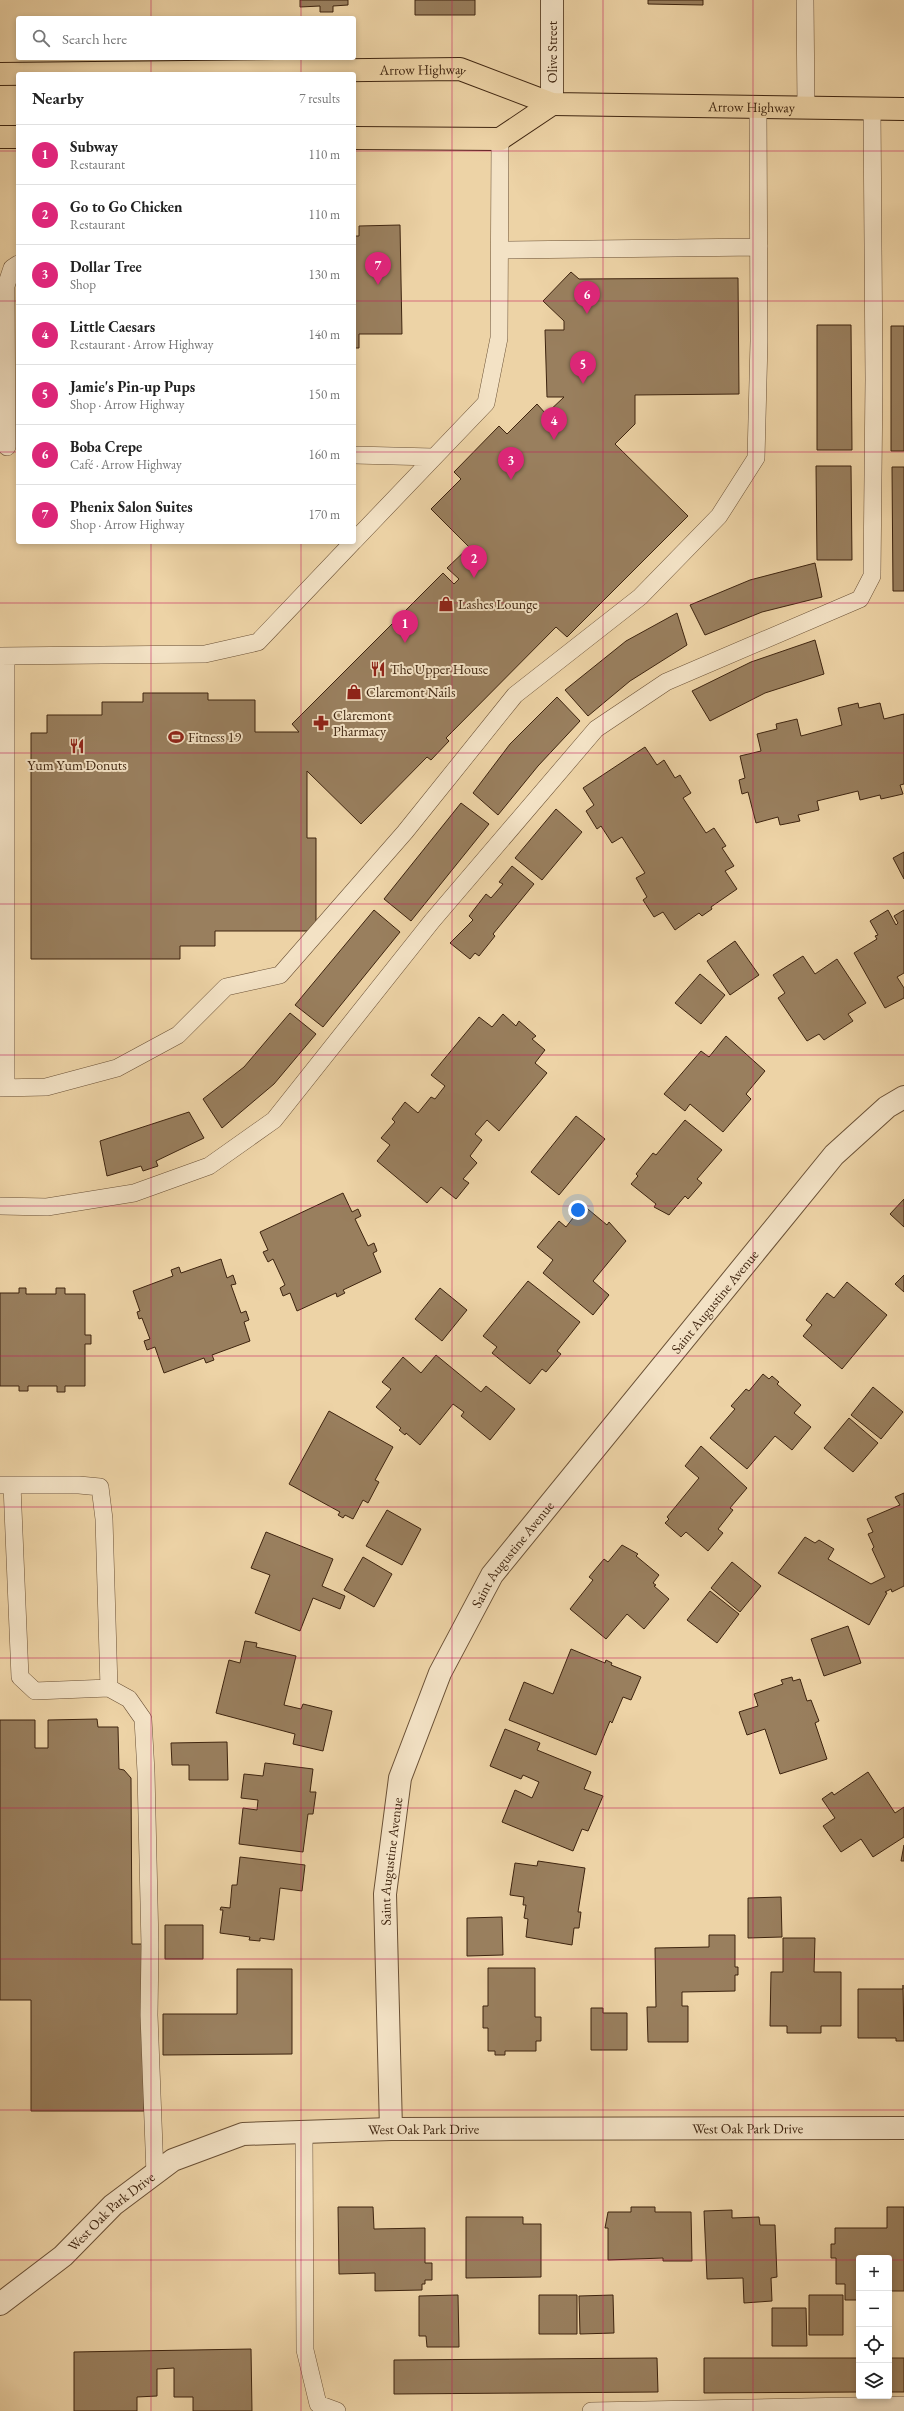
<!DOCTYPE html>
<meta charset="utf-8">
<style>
body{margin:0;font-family:"EB Garamond",serif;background:#f6f6f6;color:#222}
.controls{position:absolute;right:12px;bottom:12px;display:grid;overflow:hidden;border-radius:4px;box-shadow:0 2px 6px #0003}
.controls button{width:36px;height:36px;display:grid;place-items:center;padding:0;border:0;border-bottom:1px solid #e0e0e0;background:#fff;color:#222;font:20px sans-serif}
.you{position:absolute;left:578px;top:1210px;width:14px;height:14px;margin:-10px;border:3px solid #fff;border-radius:50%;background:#1a73e8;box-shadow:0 0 0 6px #1a73e833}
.badge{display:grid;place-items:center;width:26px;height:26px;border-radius:50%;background:#db2777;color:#fff;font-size:13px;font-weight:700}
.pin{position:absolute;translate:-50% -33px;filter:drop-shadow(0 1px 2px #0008)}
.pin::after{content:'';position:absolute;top:21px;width:14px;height:12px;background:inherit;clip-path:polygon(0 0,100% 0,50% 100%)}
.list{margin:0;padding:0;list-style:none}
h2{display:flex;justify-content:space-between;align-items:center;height:52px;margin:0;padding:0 16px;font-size:17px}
h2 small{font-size:13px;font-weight:400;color:#767676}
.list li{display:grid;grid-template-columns:26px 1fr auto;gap:12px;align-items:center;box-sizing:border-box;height:60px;padding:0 16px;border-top:1px solid #e0e0e0}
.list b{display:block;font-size:15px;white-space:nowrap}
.list p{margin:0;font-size:13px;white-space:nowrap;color:#767676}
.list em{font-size:13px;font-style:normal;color:#767676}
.icon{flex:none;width:22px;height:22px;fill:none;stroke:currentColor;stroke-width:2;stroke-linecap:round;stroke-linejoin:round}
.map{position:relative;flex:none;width:904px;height:2411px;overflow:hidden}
.search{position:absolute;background:#fff;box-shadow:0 2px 6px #0003;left:16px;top:16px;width:340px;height:44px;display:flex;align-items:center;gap:10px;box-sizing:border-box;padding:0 14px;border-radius:4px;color:#767676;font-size:15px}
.panel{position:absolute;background:#fff;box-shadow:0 2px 6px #0003;left:16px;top:72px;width:340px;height:472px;border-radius:4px}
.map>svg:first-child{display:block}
.building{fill:#997f5e;stroke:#3e240f}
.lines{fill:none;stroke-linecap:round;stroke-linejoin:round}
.lane-casing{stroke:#6a5035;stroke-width:18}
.street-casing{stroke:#6a5035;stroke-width:24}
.primary-casing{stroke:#3e240f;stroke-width:24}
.lane{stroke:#f3e2c5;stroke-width:17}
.street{stroke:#f3e2c5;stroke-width:22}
.primary{stroke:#edd3a6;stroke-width:22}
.grid{fill:none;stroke:#c2185b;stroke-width:1;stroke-opacity:0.55}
.labels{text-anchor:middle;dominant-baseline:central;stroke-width:4;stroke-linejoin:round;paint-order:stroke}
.street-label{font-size:14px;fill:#3e240f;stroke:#f3e2c5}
.poi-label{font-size:14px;fill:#3e240f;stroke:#f3e2c5;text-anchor:start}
</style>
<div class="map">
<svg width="904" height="2411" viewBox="0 0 904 2411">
<rect width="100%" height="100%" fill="#edd3a6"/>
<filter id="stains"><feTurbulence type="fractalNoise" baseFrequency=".005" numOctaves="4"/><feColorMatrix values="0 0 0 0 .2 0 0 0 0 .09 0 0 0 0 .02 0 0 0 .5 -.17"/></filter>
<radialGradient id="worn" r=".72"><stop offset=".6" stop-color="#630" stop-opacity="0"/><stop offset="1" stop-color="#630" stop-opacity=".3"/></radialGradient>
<!-- building -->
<path class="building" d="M300,0H348V5L333,6V12H320V6L300,7Z
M415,0H475V15H415Z
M648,0H703V5L648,4Z
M400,225L402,334H359V348H354V236H359V226Z
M571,272L579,279L738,278L739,394L635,395V424L615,444L688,516L567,637L556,627L446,738L449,741L431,760L427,757L361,824L307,771V838H316V931H215V946H180V959H31V733H47V715H102V702H143V693H208V700H255V732H299L292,724L443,573L454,584L459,579L447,568L469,547L431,509L461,479L454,472L499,426L507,434L537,404L546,414L564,397H547L545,330H564V321L543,301Z
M817,325H851L852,450H817Z
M891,326H904V451H891Z
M816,466H851L852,560H817Z
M892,467H904V591H893Z
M815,563L822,597L762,612L705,635L690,605L750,580Z
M677,613L687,645L630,681L588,716L565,690L626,641Z
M815,640L824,674L765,693L710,721L692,691L751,662Z
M557,697L580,721L538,766L498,815L473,793L510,744Z
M858,703L859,708L880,703L884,719L904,714V784L900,785L903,794L881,799L880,795L860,800L858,791L817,801L819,810L798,815L800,821L780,825L778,817L756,823L748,792L742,794L739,780L745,778L740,756L761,751L757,734L777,729L776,724L797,719L801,736L842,725L838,708Z
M645,747L657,765L664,760L675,778L680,775L691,793L683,798L706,833L714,828L726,846L722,848L734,866L725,871L737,889L711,907L712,909L702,916L699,913L675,930L663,912L654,917L643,900L647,897L636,878L645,873L622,837L612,843L601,826L597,829L586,811L594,805L583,788Z
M461,803L489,824L411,921L384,899Z
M556,809L582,832L542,880L515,858Z
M904,852V879L893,858Z
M512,866L534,884L493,934L495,936L479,956L475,953L470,959L450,943L473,920L469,916L486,894L491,898L503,884L499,882Z
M374,910L400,932L323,1027L295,1005Z
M888,910L896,925L898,923L894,916L904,910V973L897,977L904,988V998L885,1008L854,953L877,939L875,936L878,935L870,921Z
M735,941L759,975L730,995L707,961Z
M803,956L815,974L837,959L866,1003L848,1014L853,1021L824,1040L819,1034L807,1041L778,998L785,993L773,975Z
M700,974L725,995L701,1024L675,1003Z
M290,1013L316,1034L274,1084L222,1128L203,1099L244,1067Z
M503,1014L516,1026L519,1021L536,1036L532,1039L545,1050L535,1063L547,1073L499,1131L487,1120L475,1134L482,1140L470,1156L477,1163L463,1179L469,1183L456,1199L441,1187L427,1203L377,1161L390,1145L381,1138L395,1122L392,1119L405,1102L418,1113L431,1097L435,1099L445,1086L431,1075L479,1017L492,1027Z
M726,1036L765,1071L746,1094L751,1099L723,1132L690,1104L685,1111L664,1094L701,1051L709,1057Z
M189,1112L204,1138L156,1161L158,1166L143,1171L141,1166L107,1176L100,1141Z
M576,1116L605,1139L559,1195L531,1172Z
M685,1120L722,1150L697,1179L702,1183L688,1199L685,1196L669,1215L654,1207L656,1204L631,1184L638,1176L636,1174L653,1153L656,1155Z
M343,1193L352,1212L358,1209L361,1216L355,1219L368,1246L374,1243L377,1251L373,1253L381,1272L343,1290L345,1293L337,1297L336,1293L297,1311L290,1293L283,1296L280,1288L285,1285L273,1259L268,1262L263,1252L268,1250L260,1232Z
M904,1199V1227L890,1214Z
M583,1205L607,1225L609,1222L626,1241L593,1281L609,1295L593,1315L543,1273L553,1260L537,1247L559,1221L566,1227Z
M221,1259L227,1278L233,1275L236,1284L231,1285L241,1313L246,1311L249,1320L244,1322L250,1341L212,1355L214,1360L206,1363L204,1358L164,1373L155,1347L147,1350L144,1341L150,1339L142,1318L139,1319L137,1312L140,1311L133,1291L173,1276L171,1270L179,1267L181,1273Z
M904,1275V1292L895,1284Z
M528,1281L580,1322L557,1351L561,1354L546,1372L542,1369L530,1384L492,1353L497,1347L483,1336Z
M847,1282L887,1315L842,1369L803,1336L812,1325L806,1320L827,1293L834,1298Z
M19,1288H26V1294H56V1288H65V1294H85V1335H91V1344H85V1386H65V1392H57V1386H28V1391H19V1386H0V1293H19Z
M440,1288L467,1310L442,1341L415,1319Z
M436,1355L481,1392L486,1386L515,1409L490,1440L461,1416L464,1412L453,1404L420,1445L406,1433L405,1435L399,1430L401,1428L376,1407L391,1389L382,1382L403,1357L421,1373Z
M763,1374L769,1379L772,1376L779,1382L777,1384L801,1405L794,1413L811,1427L792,1450L775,1436L747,1469L710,1438L735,1409L731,1406L746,1389L749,1391Z
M873,1387L903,1412L881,1439L851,1415Z
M329,1411L393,1447L375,1480L379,1482L368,1503L363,1500L353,1519L345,1515L343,1518L338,1515L340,1512L289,1484Z
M849,1418L878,1443L853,1472L824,1448Z
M701,1446L747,1488L730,1508L733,1510L718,1529L723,1533L708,1551L686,1532L681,1537L665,1523L669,1519L667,1517L699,1478L685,1466Z
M904,1493V1586L892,1592L891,1589L885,1592L887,1593L869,1625L778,1573L805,1537L815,1543L819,1540L834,1549L828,1559L871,1584L885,1577L872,1549L874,1547L868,1534L873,1532L867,1519L900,1505L895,1497Z
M387,1510L421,1529L402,1565L366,1546Z
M266,1532L333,1559L322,1586L345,1596L340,1609L313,1598L300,1631L255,1613L270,1575L251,1568Z
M622,1545L638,1554L636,1556L659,1575L653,1583L656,1585L654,1586L669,1599L644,1629L627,1614L606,1639L570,1609L593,1580L589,1577L604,1559L608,1562Z
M363,1557L392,1574L374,1607L344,1590Z
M732,1562L761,1586L740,1612L711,1588Z
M710,1591L739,1614L717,1643L687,1620Z
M848,1626L861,1663L824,1676L811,1639Z
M245,1641L257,1643L256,1647L296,1656L284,1705L301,1709L303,1704L332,1711L323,1751L293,1744L295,1734L216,1713L229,1660L240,1663Z
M571,1649L605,1663L606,1660L612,1663L611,1665L641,1677L631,1700L623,1697L612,1723L610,1721L596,1755L509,1720L524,1682L553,1694Z
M792,1677L793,1681L800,1679L807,1701L811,1700L819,1721L815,1723L827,1759L780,1774L765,1729L747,1735L739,1712L758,1706L754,1694L783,1684L781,1680Z
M97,1719L98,1727H118L119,1769L124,1770L131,1778L132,1944H143L144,2111H31V2000H0V1720H35V1748H48V1720Z
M505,1729L540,1743L537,1750L591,1772L584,1789L603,1796L588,1831L582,1829L573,1851L502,1822L515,1790L532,1798L539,1782L523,1775L521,1779L490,1766Z
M227,1742L228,1780H189V1765H172L171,1743Z
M265,1763L313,1769L310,1792H316L313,1814H308L303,1852L239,1844L243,1808L257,1810L258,1800L241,1798L244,1774L263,1776Z
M868,1772L895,1813L904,1807V1837L873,1857L861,1839L841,1852L823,1826L835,1818L822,1799L832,1792L834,1795Z
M904,1845V1861H901Z
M240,1857L305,1865L302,1891L280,1888L274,1940L260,1938V1941L249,1940L250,1937L220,1933L223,1910H220L221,1907L230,1908L232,1885H237Z
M538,1861L585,1868L578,1912H581L579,1928H574L572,1945L526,1937L528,1919L524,1918L526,1905H523L524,1897L510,1895L515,1863L537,1866Z
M781,1897L782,1937L748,1938V1898Z
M502,1917L503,1955L467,1956V1918Z
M165,1925H203V1959H165Z
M709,1935H735V1967H738V1975H735V1991L682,1992V2006H688V2042H648L647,2007H656L655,1948L709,1947Z
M783,1938H815L814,1972H841V2026H821V2033H787V2026H770L771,1972H783Z
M488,1968H535V2017H541V2041H536V2051H505V2055H495V2051H488V2028H483V2006H488Z
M237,1969H292V2054L163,2055V2014H237Z
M903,1985L904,2041H896V2038H858V1989H903Z
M591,2008H603V2013H627V2050H591Z
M338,2207H373L374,2229L425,2228V2263H432V2280H425V2284H422V2290L375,2291V2273L339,2274Z
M631,2207H655V2212H691L692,2261H663V2258L608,2260V2228H605L608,2212H631Z
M887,2207H904V2291H889V2258H859V2300H845V2284H836V2258H831V2244H835V2228H887Z
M732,2210V2218L759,2217L760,2225H775L777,2277L771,2278L772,2301L744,2303L743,2278L707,2279L704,2211Z
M466,2217H523V2224H541V2277L466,2278Z
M458,2295L459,2347H427L426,2336H419V2296Z
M539,2295H577V2334H539Z
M613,2295L614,2333L580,2334L579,2296Z
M809,2295H843V2335H809Z
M772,2308H806L807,2346H772Z
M251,2349L252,2411H193V2397H174V2368L157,2369V2396L137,2397V2411H74V2352Z
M657,2358L658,2392L394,2394V2360Z
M704,2358H859V2392L704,2393Z
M889,2358H904V2392H889Z"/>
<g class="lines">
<defs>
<path id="lane" d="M805,0L806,108
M500,250L759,247
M7,447L6,286L12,268L18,264
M354,455L433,457
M354,541L486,403L499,338L500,139
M0,656L205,654L258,642L353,542
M6,656V1088
M0,1088L46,1087L117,1068L178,1035L226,987L280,975L405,832L515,695L640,597L719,516L756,458L759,341L758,107
M0,1206L47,1207L134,1193L209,1166L274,1120L432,921L596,729L666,682L860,599L872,576L874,379L872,109
M0,1485H79L100,1487L104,1519L109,1688L129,1699L143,1719L146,1772L150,1946L149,2015L155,2174
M12,1485L20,1677L35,1691L109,1688
M304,2132L305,2350L318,2404L337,2411
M591,2411L904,2405"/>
<g id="street">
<path d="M552,104V0"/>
<path id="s1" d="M391,2129L385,1894L400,1778L440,1673L492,1575L834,1155L887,1107L904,1097"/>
<path id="s2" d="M0,2304L63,2256L113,2205L173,2160L243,2134L391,2129L904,2128"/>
</g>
<g id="primary">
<path id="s3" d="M0,74L460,69L552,104L904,109"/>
<path d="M0,137H18"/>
<path d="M354,138L500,139L552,104"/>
</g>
</defs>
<!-- lane casing -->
<use href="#lane" class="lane-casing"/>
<!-- street casing -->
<use href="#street" class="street-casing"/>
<!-- primary casing -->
<use href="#primary" class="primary-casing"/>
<!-- lane -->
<use href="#lane" class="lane"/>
<!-- street -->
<use href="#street" class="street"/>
<!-- primary -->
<use href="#primary" class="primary"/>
</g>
<!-- grid -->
<path class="grid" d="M151,0V18M301,0V18M452,0V2411M603,0V2411M753,0V2411M151,58V74M301,58V74M0,151H18M354,151H904M0,301H18M354,301H904M0,452H18M354,452H904M151,542V2411M301,542V2411M0,603H904M0,753H904M0,904H904M0,1055H904M0,1206H904M0,1356H904M0,1507H904M0,1658H904M0,1808H904M0,1959H904M0,2110H904M0,2260H859M889,2260H904"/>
<!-- icons -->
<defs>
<symbol id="shop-bare" viewBox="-9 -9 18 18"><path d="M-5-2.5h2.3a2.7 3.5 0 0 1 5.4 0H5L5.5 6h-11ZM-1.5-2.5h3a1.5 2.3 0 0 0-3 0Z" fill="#8f2418" stroke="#f3e2c5" stroke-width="2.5" paint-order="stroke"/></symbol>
<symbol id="restaurant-bare" viewBox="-9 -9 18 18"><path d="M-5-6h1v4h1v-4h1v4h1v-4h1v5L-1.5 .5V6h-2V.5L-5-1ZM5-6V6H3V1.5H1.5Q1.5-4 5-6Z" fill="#8f2418" stroke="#f3e2c5" stroke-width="2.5" paint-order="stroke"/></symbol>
<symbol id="pharmacy-bare" viewBox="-9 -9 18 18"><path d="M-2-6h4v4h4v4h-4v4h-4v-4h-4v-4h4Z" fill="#8f2418" stroke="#f3e2c5" stroke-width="2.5" paint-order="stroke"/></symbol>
<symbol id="stadium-bare" viewBox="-9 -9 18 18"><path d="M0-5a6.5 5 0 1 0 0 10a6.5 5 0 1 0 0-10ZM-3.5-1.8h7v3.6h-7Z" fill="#8f2418" stroke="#f3e2c5" stroke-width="2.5" paint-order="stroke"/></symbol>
</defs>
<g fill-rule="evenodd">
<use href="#shop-bare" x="435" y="593" width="22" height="22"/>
<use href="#restaurant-bare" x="367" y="658" width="22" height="22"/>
<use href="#shop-bare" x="343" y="681" width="22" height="22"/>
<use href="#pharmacy-bare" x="310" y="712" width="22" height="22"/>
<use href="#stadium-bare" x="165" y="726" width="22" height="22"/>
<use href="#restaurant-bare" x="66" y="735" width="22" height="22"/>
</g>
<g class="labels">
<!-- street labels -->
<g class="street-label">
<text transform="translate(552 52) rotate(-90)">Olive Street</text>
<text stroke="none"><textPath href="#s3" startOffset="423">Arrow Highway</textPath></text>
<text stroke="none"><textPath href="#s3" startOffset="758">Arrow Highway</textPath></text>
<text stroke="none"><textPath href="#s1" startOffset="928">Saint Augustine Avenue</textPath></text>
<text stroke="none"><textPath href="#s1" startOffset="604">Saint Augustine Avenue</textPath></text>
<text stroke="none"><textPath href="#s1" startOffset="268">Saint Augustine Avenue</textPath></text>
<text stroke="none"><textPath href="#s2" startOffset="805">West Oak Park Drive</textPath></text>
<text stroke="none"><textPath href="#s2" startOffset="481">West Oak Park Drive</textPath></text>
<text stroke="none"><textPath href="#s2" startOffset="145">West Oak Park Drive</textPath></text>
</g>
<!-- poi labels -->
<g class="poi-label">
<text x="458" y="604">Lashes Lounge</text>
<text x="390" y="669">The Upper House</text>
<text x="366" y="692">Claremont Nails</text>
<text x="333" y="715">Claremont<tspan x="333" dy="16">Pharmacy</tspan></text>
<text x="188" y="737">Fitness 19</text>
<text x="77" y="765" text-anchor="middle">Yum Yum Donuts</text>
</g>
</g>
<rect width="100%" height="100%" filter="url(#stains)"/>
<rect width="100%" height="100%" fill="url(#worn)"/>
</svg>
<div class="controls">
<button>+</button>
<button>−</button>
<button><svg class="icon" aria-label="locate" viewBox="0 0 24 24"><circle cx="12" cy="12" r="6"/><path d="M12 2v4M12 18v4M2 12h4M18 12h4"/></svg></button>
<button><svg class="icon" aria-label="layers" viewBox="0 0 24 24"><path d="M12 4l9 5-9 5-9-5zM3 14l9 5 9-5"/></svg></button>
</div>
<div class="you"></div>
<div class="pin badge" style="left:405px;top:643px">1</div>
<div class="pin badge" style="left:474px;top:578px">2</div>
<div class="pin badge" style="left:511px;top:480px">3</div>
<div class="pin badge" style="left:554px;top:440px">4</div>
<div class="pin badge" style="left:583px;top:384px">5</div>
<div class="pin badge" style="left:587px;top:314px">6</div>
<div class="pin badge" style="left:378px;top:285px">7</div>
<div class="search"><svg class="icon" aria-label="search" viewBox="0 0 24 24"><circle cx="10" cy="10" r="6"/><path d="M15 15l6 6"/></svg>Search here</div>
<section class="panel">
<h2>Nearby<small>7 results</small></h2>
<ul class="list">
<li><span class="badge">1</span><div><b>Subway</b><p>Restaurant</p></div><em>110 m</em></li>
<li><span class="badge">2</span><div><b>Go to Go Chicken</b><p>Restaurant</p></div><em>110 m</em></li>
<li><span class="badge">3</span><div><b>Dollar Tree</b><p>Shop</p></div><em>130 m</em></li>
<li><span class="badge">4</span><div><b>Little Caesars</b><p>Restaurant · Arrow Highway</p></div><em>140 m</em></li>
<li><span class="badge">5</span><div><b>Jamie's Pin-up Pups</b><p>Shop · Arrow Highway</p></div><em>150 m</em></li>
<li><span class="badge">6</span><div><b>Boba Crepe</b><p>Café · Arrow Highway</p></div><em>160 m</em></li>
<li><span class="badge">7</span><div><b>Phenix Salon Suites</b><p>Shop · Arrow Highway</p></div><em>170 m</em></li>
</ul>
</section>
</div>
